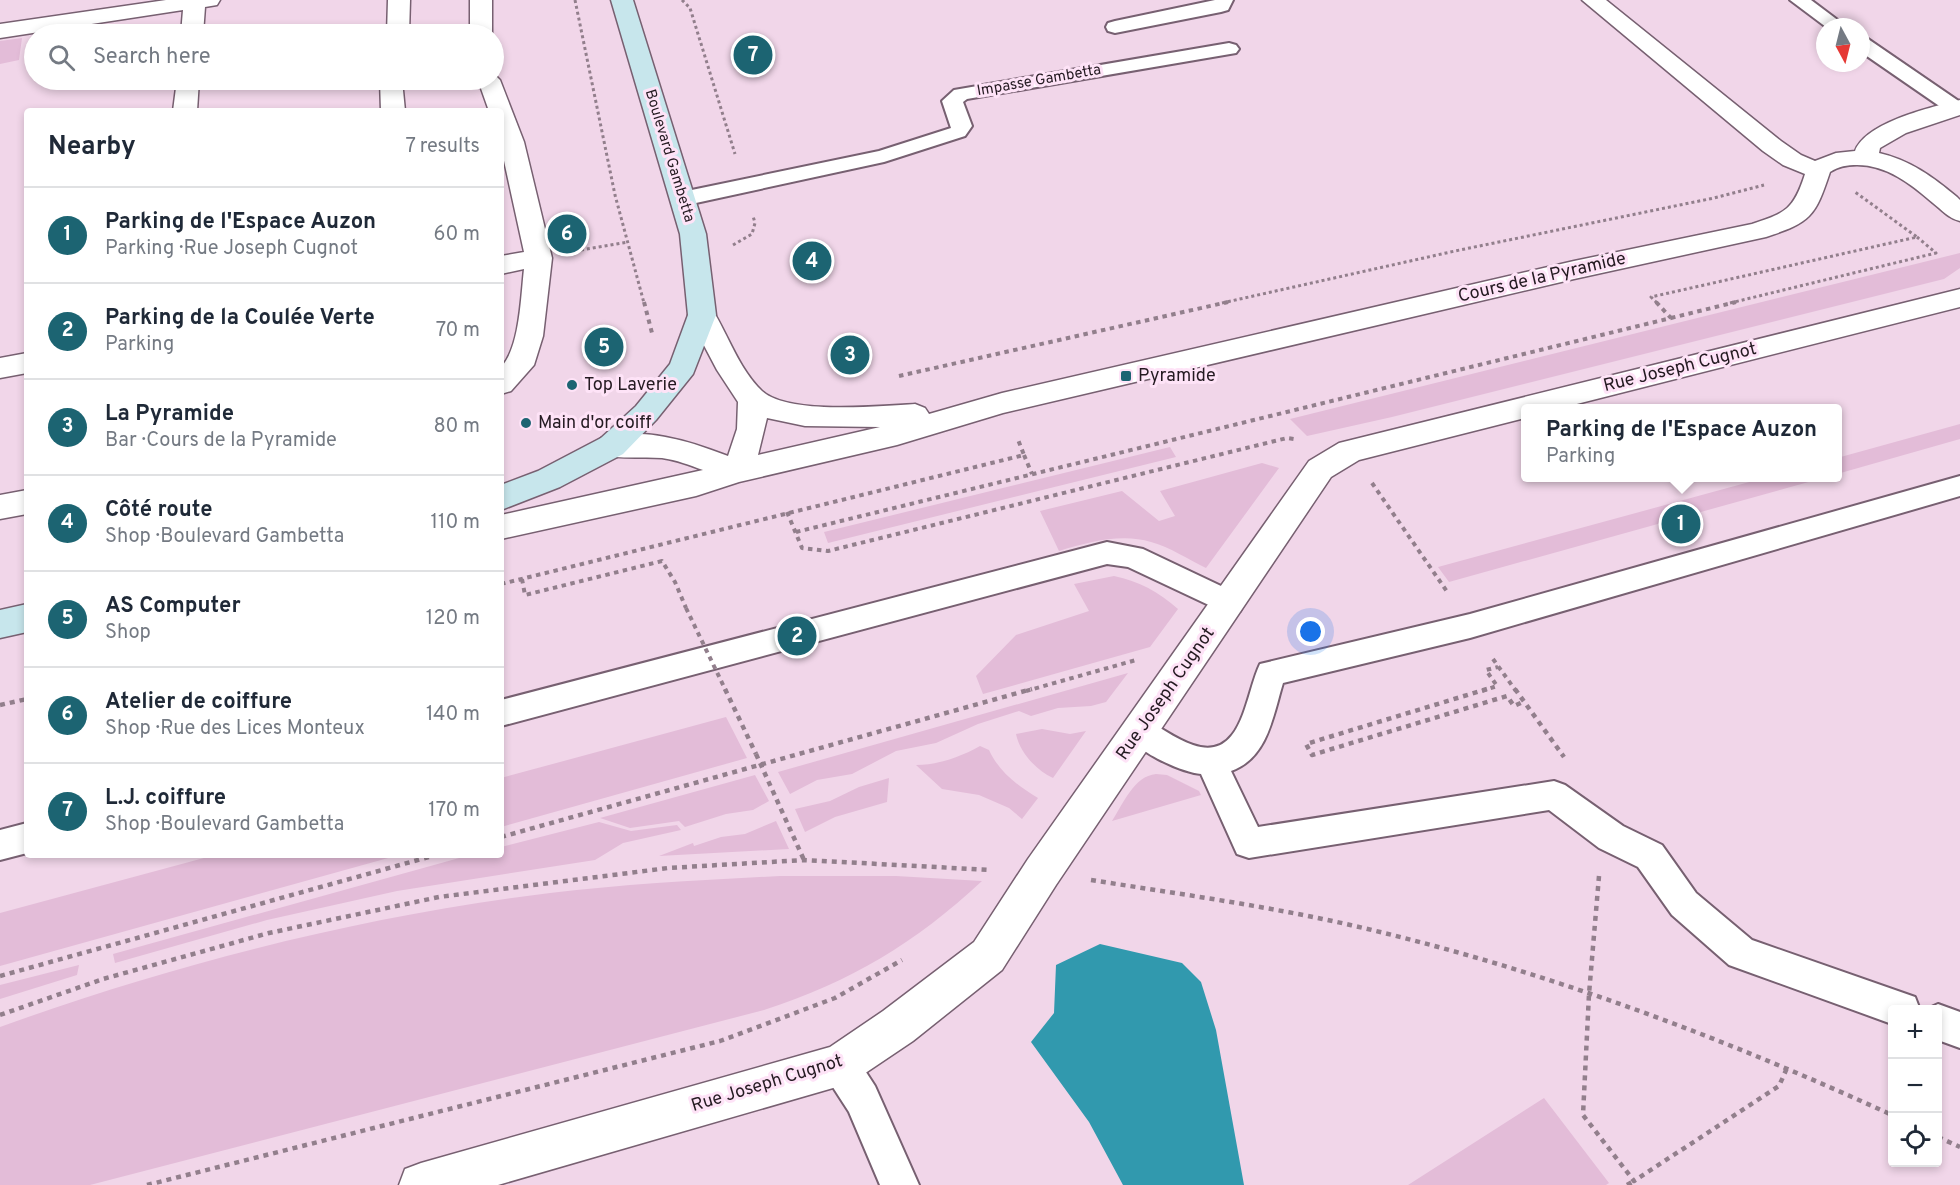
<!DOCTYPE html>
<meta charset="utf-8">
<style>
body{margin:0;font-family:Overpass,sans-serif;background:#f2f2f3;color:#1f2937}
.controls{position:absolute;right:18px;bottom:18px;display:grid;overflow:hidden;border-radius:6px;box-shadow:0 3px 9px #0003}
.controls button{width:54px;height:54px;display:grid;place-items:center;padding:0;border:0;border-bottom:2px solid #e0e1e3;background:#fff;color:#1f2937;font:30px sans-serif}
.compass{position:absolute;left:1816px;top:18px;width:54px;height:54px;border-radius:50%;background:#fff;box-shadow:0 3px 9px #0003;rotate:173deg}
.you{position:absolute;left:1311px;top:632px;width:21px;height:21px;margin:-15px;border:4px solid #fff;border-radius:50%;background:#1a73e8;box-shadow:0 0 0 9px #1a73e833}
.badge{display:grid;place-items:center;width:39px;height:39px;border-radius:50%;background:#1c6472;color:#fff;font-size:20px;font-weight:700}
.pin{position:absolute;translate:-50% -50%;border:3px solid #fff;box-shadow:0 2px 6px #0006}
.popup{position:absolute;left:1521px;top:404px;width:321px;height:78px;box-sizing:border-box;display:grid;place-content:center;border-radius:6px;background:#fff;filter:drop-shadow(0 2px 4px #0005);font-size:20px;white-space:nowrap;color:#747a83}
.popup b{font-size:22px;color:#1f2937}
.popup::after{content:'';position:absolute;left:50%;top:100%;margin-left:-12px;border:12px solid transparent;border-top-color:#fff}
.list{margin:0;padding:0;list-style:none}
h2{display:flex;justify-content:space-between;align-items:center;height:78px;margin:0;padding:0 24px;font-size:26px}
h2 small{font-size:20px;font-weight:400;color:#747a83}
.list li{display:grid;grid-template-columns:39px 1fr auto;gap:18px;align-items:center;box-sizing:border-box;height:96px;padding:0 24px;border-top:2px solid #e0e1e3}
.list b{display:block;font-size:22px;white-space:nowrap}
.list p{margin:0;font-size:20px;white-space:nowrap;color:#747a83}
.list em{font-size:20px;font-style:normal;color:#747a83}
.icon{flex:none;width:33px;height:33px;fill:none;stroke:currentColor;stroke-width:2;stroke-linecap:round;stroke-linejoin:round}
.map{position:relative;flex:none;width:1960px;height:1185px;overflow:hidden}
.search{position:absolute;background:#fff;box-shadow:0 3px 9px #0003;left:24px;top:24px;width:480px;height:66px;display:flex;align-items:center;gap:15px;box-sizing:border-box;padding:0 21px;border-radius:33px;color:#747a83;font-size:22px}
.panel{position:absolute;background:#fff;box-shadow:0 3px 9px #0003;left:24px;top:108px;width:480px;height:750px;border-radius:6px}
.map>svg:first-child{display:block}
.green{fill:#e3bcd8}
.water{fill:#3199ae}
.lines{fill:none;stroke-linecap:round;stroke-linejoin:round}
.lane-casing{stroke:#776071;stroke-width:4}
.street-casing{stroke:#776071;stroke-width:3}
.secondary-casing{stroke:#776071;stroke-width:3}
.path-far2{stroke:#927f8c;stroke-width:3;stroke-dasharray:3 3;stroke-linecap:butt}
.path-far1{stroke:#927f8c;stroke-width:4;stroke-dasharray:4.5 4.5;stroke-linecap:butt}
.path{stroke:#927f8c;stroke-width:4.5;stroke-dasharray:5 5;stroke-linecap:butt}
.lane{fill:#fff;fill-rule:evenodd}
.street{fill:#fff;fill-rule:evenodd}
.secondary{fill:#c7e6ec;fill-rule:evenodd}
.path-bridge-far1{stroke:#927f8c;stroke-width:4;stroke-dasharray:4.5 4.5;stroke-linecap:butt}
.path-bridge{stroke:#927f8c;stroke-width:4.5;stroke-dasharray:5 5;stroke-linecap:butt}
.poi-dot{fill:#1c6472;stroke:#fee3f7;stroke-width:2}
.labels{text-anchor:middle;dominant-baseline:central;stroke-width:6;stroke-linejoin:round;paint-order:stroke}
.far-street-label{font-size:15px;fill:#241a21;stroke:#fee3f7}
.street-label{font-size:18px;fill:#241a21;stroke:#fee3f7}
.poi-label{font-size:18px;fill:#241a21;stroke:#fee3f7;text-anchor:start}
</style>
<div class="map">
<svg width="1960" height="1185" viewBox="0 0 1960 1185">
<rect width="100%" height="100%" fill="#f1d6e9"/>
<!-- green -->
<path class="green" d="M22,38L19,60L0,64V41Z
M1960,253V268L1944,279L1392,417L1307,436L1290,419Z
M1960,424V439L1837,474V458Z
M1170,447L1176,457L828,543L824,532Z
M1262,463L1279,468L1206,568C1189,560 1170,547 1151,542C1122,533 1088,542 1059,551L1040,511L1122,491L1159,521L1175,516L1160,491Z
M1764,478H1823L1449,582L1438,567Z
M1114,576C1139,581 1159,592 1178,609L1150,647L983,694L976,676L1016,635L1089,611L1074,584Z
M1128,673L1106,702L1091,706L1058,708L1031,716L1019,711L978,724L936,743L896,751L852,774L817,780L790,794L778,772Z
M726,717L747,758L501,827V778Z
M1042,729L1070,734L1086,731L1053,778C1036,770 1020,753 1016,734Z
M980,746L989,750C999,772 1018,786 1038,798L1022,819L1009,808L979,795L942,789L916,765C939,765 960,757 980,746Z
M1156,774L1167,775L1199,791L1201,795L1112,821C1123,804 1134,776 1156,774Z
M755,775L769,801L753,810L726,814L685,827L679,821L630,828L600,818Z
M889,778L887,802L835,817L805,832L795,809L830,801L859,787Z
M776,821L789,849L659,856L693,843L694,846L721,837L745,834Z
M599,822L631,831L677,825L681,830L623,843L595,860L397,891L267,920L115,963L113,954L470,855H501V847Z
M215,855H399L0,966V913Z
M780,876H896L982,881C914,944 852,981 764,1010L90,1185H0V1027C177,963 363,916 550,893C626,884 703,880 780,876Z
M79,965L77,975L0,999V985Z
M1544,1098L1609,1183L1606,1185H1408Z"/>
<!-- water -->
<path class="water" d="M1100,944L1182,963L1201,982L1216,1030L1244,1185H1123L1089,1122L1031,1042L1054,1013L1056,965Z"/>
<g class="lines">
<defs>
<path id="lane" d="M1215,0H1233L1228,10L1221,12L1115,33L1108,31L1106,27L1108,23L1115,21Z
M1790,0H1811L1847,27H1826Z
M1861,37L1868,39L1960,102V113L1948,112L1861,52Z
M1229,43L1236,45L1239,49L1236,53L967,99L963,102L972,126L965,136L884,162L682,206L674,204L671,199L674,194L682,192L879,151L951,128L942,101L954,90Z
M1960,476V496L1470,638L1283,683C1273,715 1268,758 1231,771L1258,827L1554,781L1565,785L1623,826L1662,845L1696,893L1752,940L1915,997L1920,1010H1892V1024L1729,965L1672,915L1638,867L1599,848L1549,810L1249,858L1237,854L1201,774C1180,772 1133,750 1124,731L1128,722L1139,718C1158,724 1174,739 1193,745C1243,762 1245,695 1260,664L1470,614Z
M1107,542L1143,549L1240,595L1244,603L1240,611L1230,615L1128,567L1107,564L501,726V700Z
M27,823V853L0,860V830Z
M1938,1004L1960,1012V1048L1938,1040V1010H1925Z
M840,1047L853,1052L875,1086L919,1185H880L849,1112L827,1078L822,1065L827,1052Z"/>
<path id="street" d="M166,0H220L217,5L205,7L203,34H181L183,10L0,38V24Z
M388,0H410L409,34H387Z
M470,0H492V34H470Z
M1582,0H1606L1781,141L1801,155L1815,161L1836,153L1855,151C1866,122 1932,107 1960,100V115L1906,133L1880,148L1879,153C1910,160 1933,177 1957,197L1960,200V221C1948,218 1942,210 1933,203C1911,184 1887,165 1857,165C1847,165 1839,166 1830,172C1815,217 1811,222 1766,237L1574,279L1003,413L897,445L739,482L696,496L501,539V515L703,470C689,465 677,460 662,458C642,456 621,460 601,454L597,446L601,438C642,426 690,441 728,456L737,429L738,402L717,370L688,315L692,309L702,306L712,309C728,335 739,369 762,391C788,415 880,406 915,404L925,408L929,414L1002,393L1574,261L1752,224C1786,213 1794,209 1805,174L1783,165L1763,151ZM767,418L805,426L880,427L758,455Z
M494,74L500,80L524,142L552,258L543,336L534,365L511,391L501,394V367C520,348 521,295 524,269L501,274V256L524,252L501,147V111H489L478,80H494Z
M177,80H199L197,111H173Z
M380,80H402L405,111H381Z
M1960,289V307L1561,408H1525V418L1359,460L1331,477L1056,885L1002,970L913,1041L855,1080L840,1086L498,1185H399L405,1169L421,1163L830,1047L883,1011L974,942L1028,859L1309,461L1339,443Z
M27,353V373L0,378V358Z
M27,490V514L0,519V495Z"/>
<path id="secondary" d="M611,0H633L706,234L716,315L693,374L656,420L623,454L560,487L501,510V485L538,471L601,438L636,406L670,364L688,315L680,234Z
M27,604V632L0,638V610Z"/>
</defs>
<!-- lane casing -->
<use href="#lane" class="lane-casing"/>
<!-- street casing -->
<use href="#street" class="street-casing"/>
<!-- secondary casing -->
<use href="#secondary" class="secondary-casing"/>
<!-- path-far2 -->
<path class="path-far2" d="M575,0L615,195L644,303
M682,0L690,8L735,154
M733,245L752,234L755,223L753,216
M575,251L628,242
M1222,303L1455,251L1714,198L1764,185
M1657,303L1651,297L1917,237L1855,192
M1730,303L1936,253L1917,237"/>
<!-- path-far1 -->
<path class="path-far1" d="M644,302L652,333
M1671,318L1736,302
M899,376L1228,302
M1024,455L1032,474
M1372,483L1448,593
M787,512L802,548L828,551L1287,438L1294,439
M796,532L1671,318L1656,302
M522,579L525,595L662,561L675,582L686,608
M501,584L1024,455L1017,437
M1493,659L1516,691
M1026,691L1136,660
M1482,691L1497,686L1486,670L1498,667"/>
<!-- path -->
<path class="path" d="M1487,689L1306,744L1312,755L1507,696L1514,706L1523,702
M1515,689L1564,757
M0,705L27,699
M756,754L804,860
M501,837L1032,689
M1599,876L1589,994L1583,1115L1634,1181L1779,1086L1787,1068
M1091,880C1186,895 1282,908 1376,931C1554,974 1726,1039 1892,1115
M0,976L436,855
M0,1015L103,979L269,933L439,897L668,868L804,860L991,870
M1938,1137L1960,1147
M147,1185L720,1041L835,998L902,960
M1627,1185L1634,1181"/>
<!-- lane -->
<use href="#lane" class="lane"/>
<!-- street -->
<use href="#street" class="street"/>
<!-- secondary -->
<use href="#secondary" class="secondary"/>
<!-- path-bridge-far1 -->
<path class="path-bridge-far1" d="M686,608L726,691"/>
<!-- path-bridge -->
<path class="path-bridge" d="M725,689L756,754"/>
</g>
<!-- markers -->
<g class="poi-dot">
<rect x="1120" y="370" width="12" height="12" rx="3"/>
<circle cx="572" cy="385" r="6"/>
<circle cx="526" cy="423" r="6"/>
</g>
<g class="labels">
<!-- far-street labels -->
<g class="far-street-label">
<text transform="translate(1039 81) rotate(-10)">Impasse Gambetta</text>
<text transform="translate(669 156) rotate(73)">Boulevard Gambetta</text>
</g>
<!-- street labels -->
<g class="street-label">
<text transform="translate(1542 278) rotate(-13)">Cours de la Pyramide</text>
<text transform="translate(1680 368) rotate(-14)">Rue Joseph Cugnot</text>
<text transform="translate(1166 694) rotate(-55)">Rue Joseph Cugnot</text>
<text transform="translate(767 1084) rotate(-17)">Rue Joseph Cugnot</text>
</g>
<!-- poi labels -->
<g class="poi-label">
<text x="1138" y="376">Pyramide</text>
<text x="584" y="385">Top Laverie</text>
<text x="538" y="423">Main d'or coiff</text>
</g>
</g>
</svg>
<div class="controls">
<button>+</button>
<button>−</button>
<button><svg class="icon" aria-label="locate" viewBox="0 0 24 24"><circle cx="12" cy="12" r="6"/><path d="M12 2v4M12 18v4M2 12h4M18 12h4"/></svg></button>
</div>
<svg class="compass" viewBox="-18 -18 36 36"><path d="M0-13l5 13h-10z" fill="#e53935"/><path d="M0 13l5-13h-10z" fill="#747a83"/></svg>
<div class="you"></div>
<div class="pin badge" style="left:1681px;top:524px">1</div>
<div class="popup"><b>Parking de l'Espace Auzon</b>Parking</div>
<div class="pin badge" style="left:797px;top:636px">2</div>
<div class="pin badge" style="left:850px;top:355px">3</div>
<div class="pin badge" style="left:812px;top:261px">4</div>
<div class="pin badge" style="left:604px;top:347px">5</div>
<div class="pin badge" style="left:567px;top:234px">6</div>
<div class="pin badge" style="left:753px;top:55px">7</div>
<div class="search"><svg class="icon" aria-label="search" viewBox="0 0 24 24"><circle cx="10" cy="10" r="6"/><path d="M15 15l6 6"/></svg>Search here</div>
<section class="panel">
<h2>Nearby<small>7 results</small></h2>
<ul class="list">
<li><span class="badge">1</span><div><b>Parking de l'Espace Auzon</b><p>Parking · Rue Joseph Cugnot</p></div><em>60 m</em></li>
<li><span class="badge">2</span><div><b>Parking de la Coulée Verte</b><p>Parking</p></div><em>70 m</em></li>
<li><span class="badge">3</span><div><b>La Pyramide</b><p>Bar · Cours de la Pyramide</p></div><em>80 m</em></li>
<li><span class="badge">4</span><div><b>Côté route</b><p>Shop · Boulevard Gambetta</p></div><em>110 m</em></li>
<li><span class="badge">5</span><div><b>AS Computer</b><p>Shop</p></div><em>120 m</em></li>
<li><span class="badge">6</span><div><b>Atelier de coiffure</b><p>Shop · Rue des Lices Monteux</p></div><em>140 m</em></li>
<li><span class="badge">7</span><div><b>L.J. coiffure</b><p>Shop · Boulevard Gambetta</p></div><em>170 m</em></li>
</ul>
</section>
</div>
